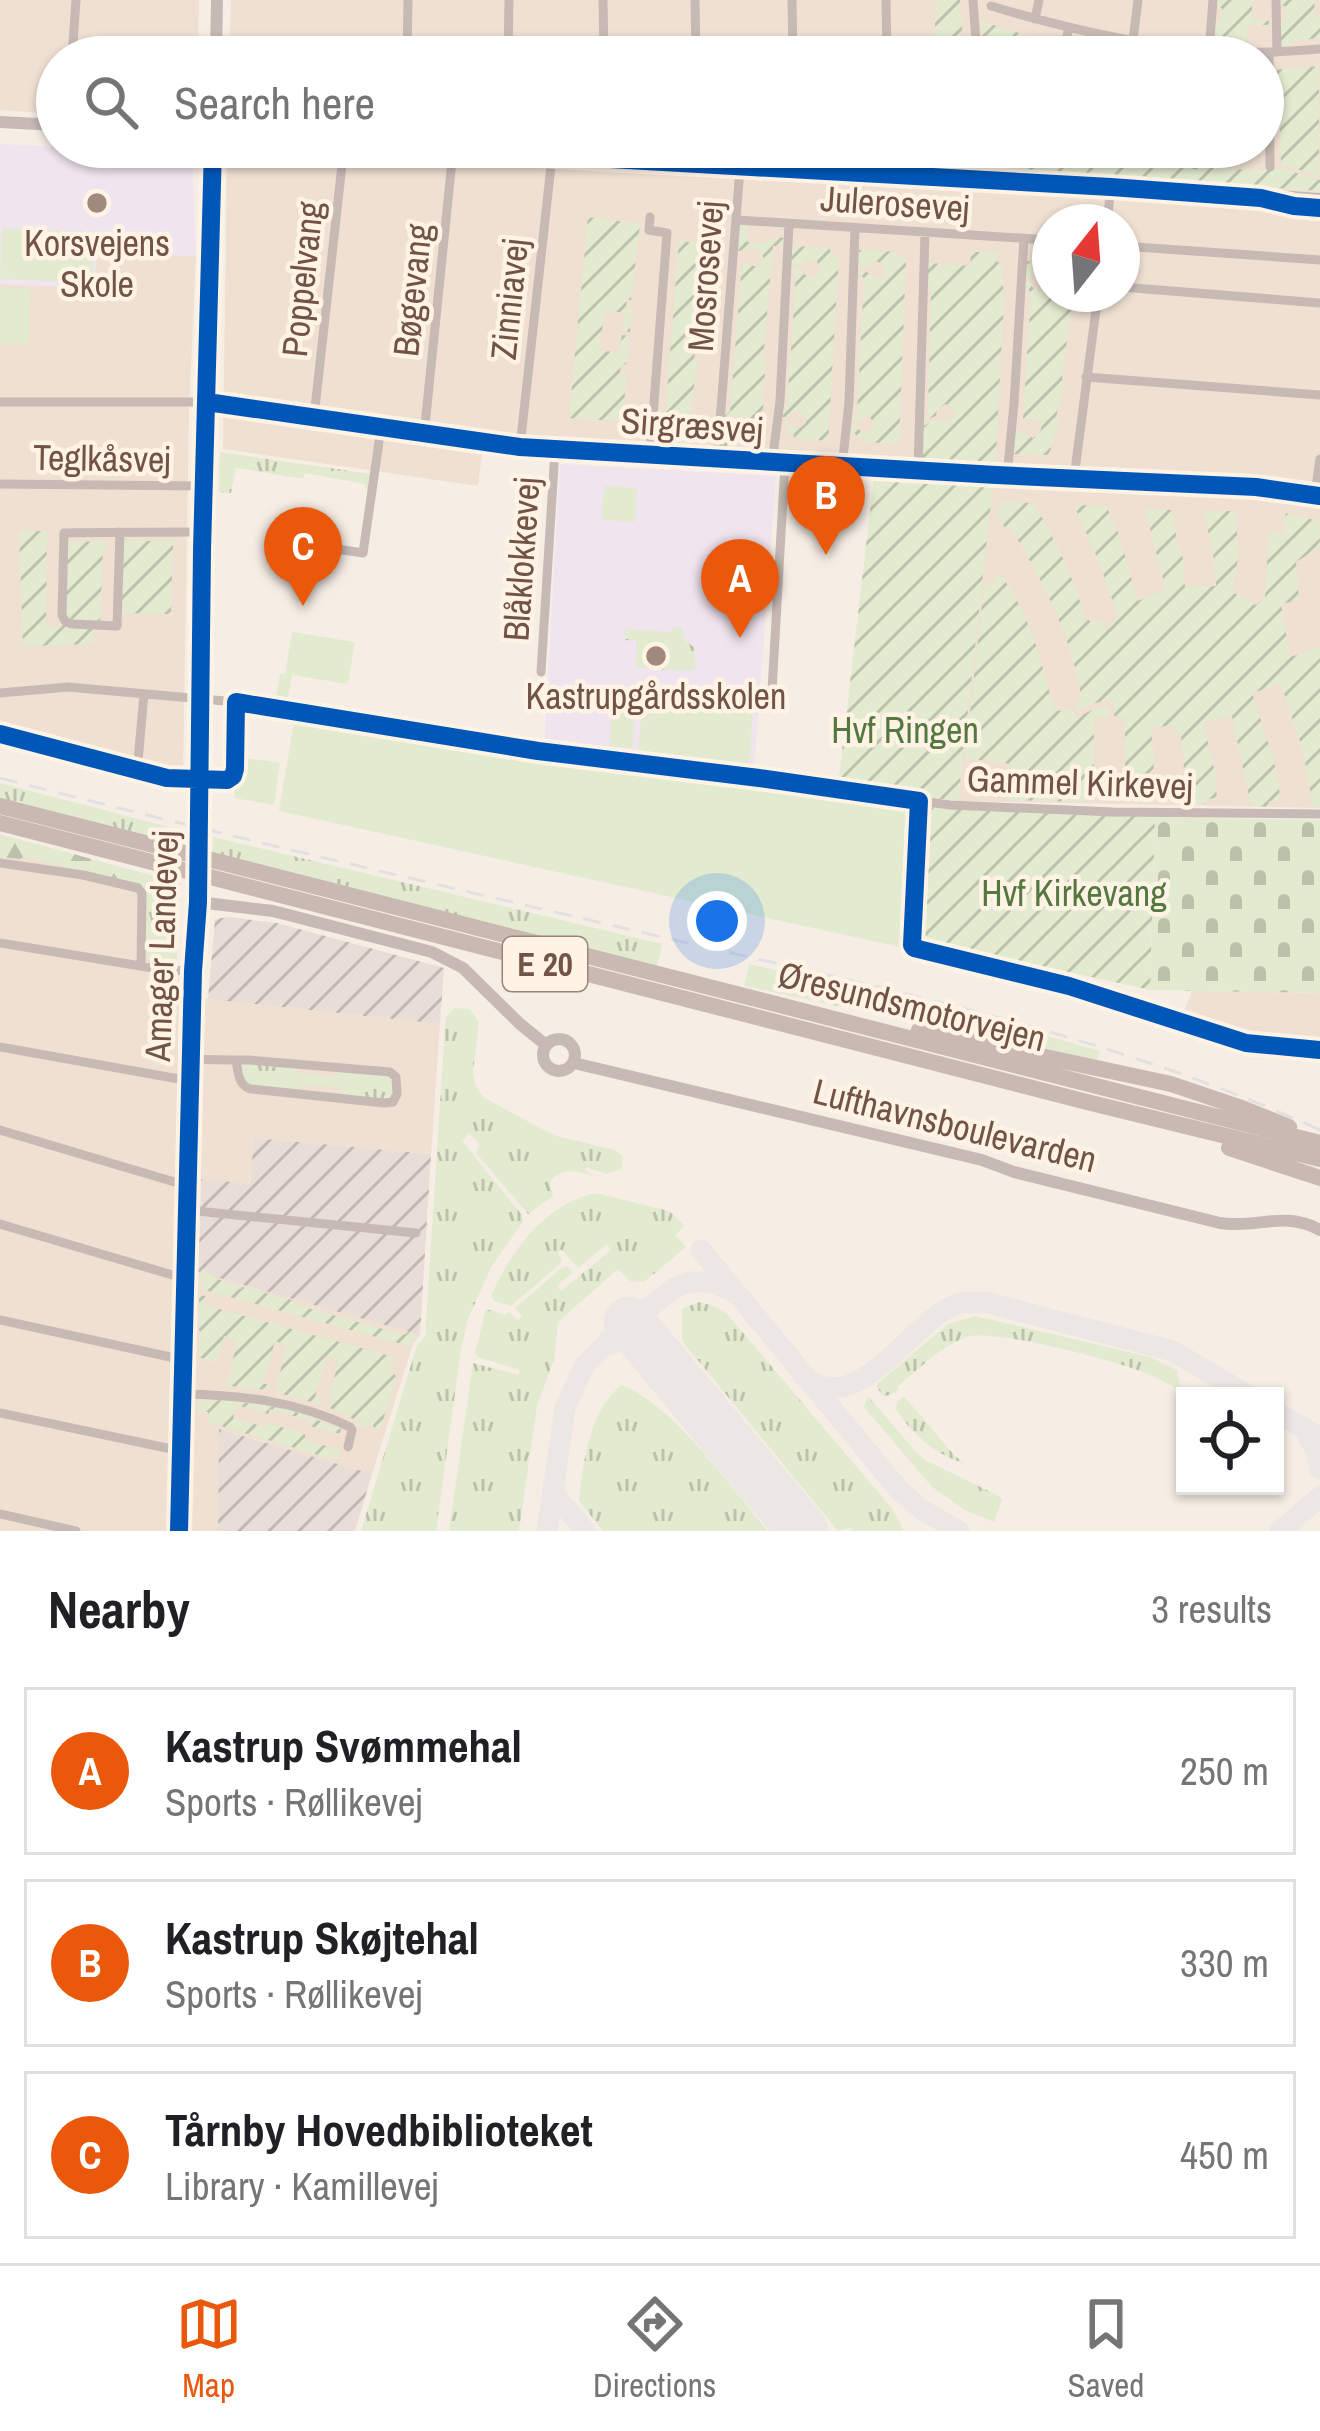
<!DOCTYPE html>
<meta charset="utf-8">
<style>
body{margin:0;font-family:"Archivo Narrow",sans-serif;background:#f2f2f2;color:#202124}
.controls{position:absolute;right:36px;bottom:36px;display:grid;overflow:hidden;border-radius:0px;box-shadow:0 3px 9px #0004}
.controls button{width:108px;height:108px;display:grid;place-items:center;padding:0;border:0;border-bottom:3px solid #e0e0e0;background:#fff;color:#202124;font:60px sans-serif}
.compass{position:absolute;left:1032px;top:204px;width:108px;height:108px;border-radius:50%;background:#fff;box-shadow:0 3px 9px #0004;rotate:17deg}
.you{position:absolute;left:717px;top:921px;width:42px;height:42px;margin:-30px;border:9px solid #fff;border-radius:50%;background:#1a73e8;box-shadow:0 0 0 18px #1a73e833}
.badge{display:grid;place-items:center;width:78px;height:78px;border-radius:50%;background:#ea580c;color:#fff;font-size:39px;font-weight:700}
.pin{position:absolute;translate:-50% -99px;filter:drop-shadow(0 3px 6px #0008)}
.pin::after{content:'';position:absolute;top:63px;width:42px;height:36px;background:inherit;clip-path:polygon(0 0,100% 0,50% 100%)}
.list{margin:0;padding:0;list-style:none}
h2{display:flex;justify-content:space-between;align-items:center;height:156px;margin:0;padding:0 48px;font-size:51px}
h2 small{font-size:39px;font-weight:400;color:#757577}
.list li{display:grid;grid-template-columns:78px 1fr auto;gap:36px;align-items:center;box-sizing:border-box;height:168px;margin:0 24px 24px;padding:0 24px;border:3px solid #e0e0e0;border-radius:0px}
.list b{display:block;font-size:45px;white-space:nowrap}
.list p{margin:0;font-size:39px;white-space:nowrap;color:#757577}
.list em{font-size:39px;font-style:normal;color:#757577}
.icon{flex:none;width:66px;height:66px;fill:none;stroke:currentColor;stroke-width:2;stroke-linecap:round;stroke-linejoin:round}
.map{position:relative;flex:none;width:1320px;height:1531px;overflow:hidden}
.search{position:absolute;background:#fff;box-shadow:0 3px 9px #0004;left:36px;right:36px;top:36px;height:132px;display:flex;align-items:center;gap:30px;box-sizing:border-box;padding:0 42px;border-radius:66px;color:#757577;font-size:45px}
.sheet{height:732px;background:#fff}
nav{display:flex;justify-content:space-around;align-items:center;box-sizing:border-box;height:168px;border-top:3px solid #e0e0e0;background:#fff;font-size:33px;color:#757577}
nav a{display:grid;justify-items:center;gap:6px}
nav .on{color:#ea580c}
.map>svg:first-child{display:block}
.residential{fill:#efe0d2;fill-rule:evenodd}
.industrial{fill:url(#industrial-furrows)}
.education{fill:#f0e4ef}
.grass{fill:url(#grass-tufts)}
.forest{fill:url(#forest-firs)}
.cemetery{fill:url(#cemetery-stones)}
.park{fill:#e2ebd0}
.garden{fill:url(#garden-furrows)}
.lines{fill:none;stroke-linecap:round;stroke-linejoin:round}
.taxiway{stroke:#ece7e4;stroke-width:21}
.runway{stroke:#ece7e4;stroke-width:51}
.street{stroke:#c7bab4;stroke-width:9}
.secondary{stroke:#c7bab4;stroke-width:12}
.highway{stroke:#c9b9b2;stroke-width:16}
.rail{stroke:#e3e0e2;stroke-width:3;stroke-dasharray:18 12;stroke-linecap:butt}
.cycleway-casing{stroke:#fff3e5;stroke-width:26}
.cycleway{stroke:#0057b8;stroke-width:18}
.poi-dot{fill:#a08a7e;stroke:#fff3e5;stroke-width:4.5}
.labels{text-anchor:middle;dominant-baseline:central;stroke-width:9;stroke-linejoin:round;paint-order:stroke}
.shield{fill:#fff3e5;stroke:#9c8476;stroke-width:3}
.shield-label{font-size:33px;font-weight:bold;fill:#725447}
.street-label{font-size:36px;fill:#725447;stroke:#fff3e5}
.poi-label{font-size:36px;fill:#725447;stroke:#fff3e5}
.park-label{font-size:36px;fill:#547840;stroke:#fff3e5}
</style>
<div class="map">
<svg width="1320" height="1531" viewBox="0 0 1320 1531">
<defs>
<pattern id="industrial-furrows" width="10" height="10" patternUnits="userSpaceOnUse" patternTransform="scale(3)"><rect width="10" height="10" fill="#e8ded7"/><path d="M-1 1l2-2M0 10L10 0M9 11l2-2" fill="none" stroke="#c0b7b0"/></pattern>
<pattern id="grass-tufts" width="24" height="20" patternUnits="userSpaceOnUse" patternTransform="scale(3)"><rect width="24" height="20" fill="#e2ebd0"/><path d="M3 7l-1-3M5 7V3M7 7l1-3M15 17l-1-3M17 17v-4M19 17l1-3" fill="none" stroke="#bcc1ab"/></pattern>
<pattern id="forest-firs" width="22" height="20" patternUnits="userSpaceOnUse" patternTransform="scale(3)"><rect width="22" height="20" fill="#e2ebd0"/><path d="M5 1l3.5 6h-7zM16 11l3.5 6h-7z" fill="#bcc1ab"/></pattern>
<pattern id="cemetery-stones" width="16" height="16" patternUnits="userSpaceOnUse" patternTransform="scale(3)"><rect width="16" height="16" fill="#e2ebd0"/><path d="M2 7V4a2 2 0 0 1 4 0v3zM10 15v-3a2 2 0 0 1 4 0v3z" fill="#bcc1ab"/></pattern>
<pattern id="garden-furrows" width="10" height="10" patternUnits="userSpaceOnUse" patternTransform="scale(3)"><rect width="10" height="10" fill="#e2ebd0"/><path d="M-1 1l2-2M0 10L10 0M9 11l2-2" fill="none" stroke="#bcc1ab"/></pattern>
</defs>
<rect width="100%" height="100%" fill="#f6eee5"/>
<!-- residential -->
<path class="residential" d="M0,0H199L198,57H57V114L0,110Z
M231,0H1320V193L898,162L560,147H1263V57H229Z
M233,147H276L1100,198L1320,216V808L958,801L993,471L484,439L478,486L223,449L227,152ZM1050,222H1122V294H1050Z
M96,253L196,256L189,409L183,775H168L0,731V284L94,287Z
M25,856L144,887L149,961L177,965L181,996L440,1024L431,1154L254,1138L250,1184L201,1180L198,1272L420,1335L413,1344L372,1474L220,1429L218,1531H0V857L20,859Z
M1192,991L1320,993V1045L1244,1038L1182,1017Z"/>
<!-- industrial -->
<path class="industrial" d="M229,917L277,923L444,968L440,1024L208,999L215,919Z
M254,1138L431,1154L420,1335L198,1272L201,1179L250,1184Z
M219,1429L372,1474L355,1531H218Z"/>
<!-- education -->
<path class="education" d="M0,144L192,153L196,256L96,253L95,288L0,284Z
M560,464L776,476L754,773L544,748Z"/>
<!-- grass -->
<path class="grass" d="M220,452L371,474L369,486L365,490V484L305,473L303,479L236,468L231,493L219,492Z
M672,627H682L685,641L694,647L696,668L691,671L636,668L637,641L625,640L626,629L671,632Z
M0,783L181,830L180,845L0,799Z
M213,837L662,944L657,967L212,853Z
M144,887L170,897L164,963L148,961L147,958Z
M749,964L960,1011L1100,1051L1097,1061L744,986Z
M454,1008L470,1009L479,1022L473,1073L475,1085L483,1097L553,1135L615,1150L623,1157L622,1169L607,1174L586,1167L585,1170L595,1177C579,1171 562,1166 550,1182L553,1196L528,1214L476,1153L480,1145L469,1133L462,1141L522,1215L523,1222L491,1267L468,1319L461,1350L436,1531H361L417,1345L425,1337L445,1026L446,1018Z
M246,1064L297,1066V1073L337,1077L338,1070L390,1076L393,1079V1094L385,1099L343,1095L342,1088L302,1084L299,1090L251,1086L246,1084L241,1072Z
M596,1193L669,1211L685,1226L675,1235L686,1247L644,1282L630,1281L618,1269L558,1322L554,1360L537,1406L519,1531H449L473,1363L518,1375L520,1370L478,1357L475,1353L486,1309L505,1315L509,1312L518,1320L522,1316L515,1308L563,1267L568,1266L573,1272L557,1286L561,1291L611,1250L607,1244L578,1268L561,1249L558,1253L562,1259L561,1263L511,1306L494,1301L491,1296C511,1250 545,1204 596,1193Z
M699,1302L714,1306L727,1314L894,1511L904,1531H853L850,1528L838,1531L682,1341V1309Z
M975,1316L1150,1357L1177,1370L1180,1388L1177,1389C1166,1383 1156,1377 1143,1372C1114,1361 993,1328 967,1337C941,1346 919,1369 898,1386V1390L890,1395L883,1396L876,1386L878,1383L948,1324Z
M622,1385C672,1404 733,1489 768,1531H603L579,1501C583,1464 589,1409 622,1385Z
M868,1396L916,1452L927,1461L999,1496L1002,1500L994,1522L966,1511L932,1487L864,1407Z
M904,1396L954,1455L965,1464C934,1453 915,1437 896,1410L897,1402Z"/>
<!-- forest -->
<path class="forest" d="M0,834L180,883L177,965L164,963L169,897L144,887L25,856L20,859L0,857Z"/>
<!-- cemetery -->
<path class="cemetery" d="M1155,817L1320,820V993L1150,990Z"/>
<!-- park -->
<path class="park" d="M2,228L94,232L92,283L0,279Z
M0,288L30,289L29,344L0,343Z
M604,486L637,488L635,522L602,520Z
M292,632L355,642L348,684L292,675L288,699L276,697L280,674H285Z
M644,686L754,693L749,767L638,752Z
M612,702L635,703L633,748L610,747Z
M294,722C500,761 707,783 915,811L900,947L279,811Z
M240,757L280,763L274,805L234,798Z"/>
<!-- garden -->
<path class="garden" d="M935,0H960L964,57H935Z
M1216,0H1252V20H1268L1270,25H1247L1246,48H1243L1242,42H1228L1227,47L1218,46L1214,42L1215,23H1221L1222,8L1216,7Z
M1279,0H1314L1315,16L1320,17V38L1291,41V48L1281,44L1279,22L1286,21L1285,6L1279,5Z
M981,21L1044,41L1041,57H983Z
M1319,66V176L1281,164L1279,79L1274,78V70Z
M1130,147H1173L1172,160L1157,163L1263,171L1279,168L1320,180V191L1006,169L1003,149L1103,164C1119,159 1136,169 1152,163L1123,158V154H1129Z
M588,217L640,224L631,300H627L626,306L633,308L630,332L622,331L625,313L605,310L599,350L619,353L622,335L629,336L626,364L621,365L620,372L627,373L622,424L617,421L569,418Z
M739,226H748L747,242L768,243L769,240H774L775,237L784,238L783,246H773L763,360L766,361L762,400L764,401L758,442L736,441L734,453L721,452L723,430H730L742,435L750,425L742,415L733,417L729,425H723L724,416L730,412L742,263L757,267L764,258L757,248L738,251Z
M679,241L705,244L699,279L703,281L697,317L701,319L694,358L698,359L687,435L689,446L712,448V451L655,448L656,432L664,431Z
M792,246L829,248L831,252L839,256L828,441L794,438V435L789,433L786,424L780,423V421L787,422L790,426L799,429L806,423L804,414L795,410L788,417H780L781,412L787,407L796,277L791,268L800,269L802,273L810,278L818,274L820,269L817,261L808,259L801,265L791,264Z
M927,246H930V263L970,266L971,252H998L997,262L1001,263L1004,300L995,469L920,464L923,426L938,419L943,423L950,422L956,414L951,406L945,404L937,410L936,416L921,422L928,414L931,286L926,280Z
M859,250L896,252L906,259L899,444L863,442V439L852,432V425H856L861,432L869,433L875,423L867,415L857,421L850,420L857,414L864,279L858,270L866,271L874,279L881,278L885,271L883,264L876,261L867,267H858Z
M1026,261L1050,263V294H1073L1062,379L1064,381L1056,418L1059,419L1049,455L1012,454L1015,430L1033,438C1043,433 1044,425 1036,418L1023,420L1031,294L1025,282H1030L1033,288L1040,291L1046,289L1050,282L1048,275L1042,271L1034,273L1030,278H1026Z
M874,477L993,484L958,801L838,786Z
M1000,502L1034,503C1055,542 1075,577 1085,620H1089L1091,623L1103,621L1107,629L1118,616L1098,559L1074,505L1106,506L1118,532L1138,601L1166,590L1145,509L1171,510L1179,550L1182,551L1185,587L1216,586L1214,559L1204,511H1236L1238,558L1232,592L1256,605L1265,598L1269,532L1283,533L1286,513L1319,521L1320,547L1296,562L1299,600L1281,604L1290,657L1320,648V807L1313,806L1303,750L1281,684L1252,693L1269,746H1271L1281,800L1269,801V807L1251,806L1232,716L1203,722L1215,773L1217,798L1206,799L1205,804L1187,805L1181,734L1175,733L1173,725L1150,728L1154,751L1153,798H1145V802L1125,800V717L1114,716L1115,703C1104,698 1087,705 1077,712L1076,702L1082,700C1072,637 1044,582 1011,529L1006,530L998,515Z
M19,531H47L46,627L59,628L60,620L94,627L93,644L23,646Z
M108,541L107,546L103,547L100,623L75,622L66,615L67,542Z
M122,541H173L171,614L120,613Z
M1000,574L1014,594L1033,635L1055,711L1072,710L1076,718L1094,709L1109,707L1110,717L1094,718V769L1096,770L1093,794H1085L1084,802L1009,800L1011,764L965,758L984,585H993L996,576Z
M925,807L1155,817L1150,990L933,942L916,929Z
M201,1267L214,1278L237,1285V1288L241,1289L242,1287L292,1300L293,1304L404,1335L408,1332L417,1334L409,1346L201,1289Z
M199,1295L206,1296L204,1305L394,1357L392,1370L396,1377L380,1430L374,1429L373,1423L363,1428L357,1425L358,1421L330,1408L332,1402L329,1399L339,1359L327,1356L315,1397L323,1400L321,1405L279,1393L277,1384L287,1345L275,1341L263,1383L268,1385L267,1390L231,1386L227,1389L237,1340L224,1336L216,1363L199,1357V1335L202,1334L199,1330Z
M225,1400L288,1409L341,1429L340,1434L310,1426L311,1421L270,1409L268,1414L237,1405L233,1418L265,1427L267,1423L305,1434V1440L340,1450L338,1461L208,1422V1412L198,1411V1401Z"/>
<g class="lines">
<!-- taxiway -->
<path class="taxiway" d="M701,1250L900,1491L924,1511L959,1531
M605,1346C625,1338 638,1342 655,1354
M805,1377C859,1420 909,1322 957,1304C966,1301 975,1302 985,1302L1173,1351L1249,1396
M1275,1411L1320,1438
M1305,1431L1315,1448L1320,1469
M554,1484L556,1496L585,1531
M547,1531L565,1408L584,1366L618,1332L674,1288L690,1282H711L734,1292
M1280,1531L1320,1497"/>
<!-- runway -->
<path class="runway" d="M629,1322L803,1531"/>
<!-- street -->
<path class="street" d="M603,0L604,57
M695,0L696,57
M792,0L793,57
M886,0L887,57
M973,0L977,57
M1276,0L1277,52
M991,6C1061,27 1135,45 1209,51C1246,54 1283,52 1320,49
M1035,19L1039,0
M238,48L407,53
M1209,51L1213,0
M1269,52L1270,167
M407,55L408,0
M72,57L76,0
M508,57L509,0
M1062,57L1069,27
M1131,57L1138,0
M697,147L698,166
M795,147V171
M888,147L889,175
M996,147L1000,180
M1042,154L1043,147
M1117,159L1119,147
M1195,165L1196,147
M650,217L649,230L667,233L650,455
M737,220L1050,240
M1107,222L1111,187
M1122,246L1320,260
M1122,287L1320,303
M1086,377L1320,395
M0,402H207
M314,417L344,147
M424,435L453,151
M520,447L552,157
M717,459L740,168
M772,463L780,401L789,224
M842,467L849,402L855,228
M918,470L925,233
M1007,476L1014,404L1024,238
M1074,478L1098,294
M0,484L204,486
M1315,494L1320,459
M120,532L117,626L71,624L65,621L62,615L64,533C111,532 157,532 203,532
M297,543L363,553L381,428
M541,672L555,450
M0,693L68,687L236,702L431,734
M771,708L785,464
M138,761L144,694
M840,790L950,805L1113,812L1320,814
M0,863L83,875L138,888L142,893L141,966
M0,943L165,970L193,971
M1182,1022L1246,1043L1320,1050
M0,1047L190,1081
M191,1059C210,1060 229,1060 249,1060L390,1072L396,1077L397,1094L393,1102L384,1103L251,1089C238,1086 238,1072 236,1060
M0,1130L188,1186
M187,1210L416,1233
M0,1224L186,1279
M0,1320L184,1360
M183,1394C241,1395 297,1401 350,1427L352,1430L348,1447
M0,1413L181,1451
M0,1514L76,1531"/>
<!-- secondary -->
<path class="secondary" d="M216,57L217,0
M0,122L57,125
M395,147L1111,187L1261,198L1294,206L1320,208
M1279,196L1320,199
M207,402L520,447L996,475L1256,487L1320,496
M198,902L273,911L432,952L463,968L520,1024L546,1045
M543 1055a16 16 0 1 1 32 0a16 16 0 1 1-32 0Z
M574,1063L982,1160L1014,1172L1220,1223C1257,1229 1284,1210 1320,1230
M179,1531L193,971L198,902L202,550L213,147"/>
<!-- highway -->
<path class="highway" d="M0,806L1320,1143
M0,823L1091,1103L1320,1159
M919,1030L1171,1084L1239,1107L1289,1127
M1229,1148L1320,1178"/>
<!-- rail -->
<path class="rail" d="M0,778C230,837 461,890 692,944C905,993 1119,1038 1320,1130"/>
<defs>
<path id="cycleway" d="M395,147L1111,187L1261,198L1294,206L1320,208
M207,402L520,447L996,475L1256,487L1320,496
M0,734L167,778L227,780L233,776L235,769L236,702L538,751L759,778L919,801L912,945L914,948L1069,986L1246,1043L1320,1050
M179,1531L193,971L198,902L202,550L213,147"/>
</defs>
<!-- cycleway casing -->
<use href="#cycleway" class="cycleway-casing"/>
<!-- cycleway -->
<use href="#cycleway" class="cycleway"/>
</g>
<!-- markers -->
<g class="poi-dot">
<circle cx="97" cy="203" r="12"/>
<circle cx="656" cy="656" r="12"/>
</g>
<g class="labels">
<!-- shield labels -->
<rect class="shield" x="503" y="937" width="84" height="54" rx="9"/>
<g class="shield-label">
<text x="545" y="964">E 20</text>
</g>
<!-- street labels -->
<g class="street-label">
<text transform="translate(895 203) rotate(4)">Julerosevej</text>
<text transform="translate(705 276) rotate(-86)">Mosrosevej</text>
<text transform="translate(302 279) rotate(-84)">Poppelvang</text>
<text transform="translate(412 290) rotate(-84)">Bøgevang</text>
<text transform="translate(509 299) rotate(-84)">Zinniavej</text>
<text transform="translate(692 425) rotate(4)">Sirgræsvej</text>
<text transform="translate(102 458) rotate(1)">Teglkåsvej</text>
<text transform="translate(521 559) rotate(-86)">Blåklokkevej</text>
<text transform="translate(1080 782) rotate(2)">Gammel Kirkevej</text>
<text transform="translate(161 946) rotate(-88)">Amager Landevej</text>
<text transform="translate(912 1006) rotate(14)">Øresundsmotorvejen</text>
<text transform="translate(955 1125) rotate(14)">Lufthavnsboulevarden</text>
</g>
<!-- poi labels -->
<g class="poi-label">
<text x="97" y="243">Korsvejens<tspan x="97" dy="41">Skole</tspan></text>
<text x="656" y="696">Kastrupgårdsskolen</text>
</g>
<!-- park labels -->
<g class="park-label">
<text x="905" y="730">Hvf Ringen</text>
<text x="1074" y="893">Hvf Kirkevang</text>
</g>
</g>
</svg>
<div class="controls">
<button><svg class="icon" aria-label="locate" viewBox="0 0 24 24"><circle cx="12" cy="12" r="6"/><path d="M12 2v4M12 18v4M2 12h4M18 12h4"/></svg></button>
</div>
<svg class="compass" viewBox="-18 -18 36 36"><path d="M0-13l5 13h-10z" fill="#e53935"/><path d="M0 13l5-13h-10z" fill="#757577"/></svg>
<div class="you"></div>
<div class="pin badge" style="left:740px;top:638px">A</div>
<div class="pin badge" style="left:826px;top:555px">B</div>
<div class="pin badge" style="left:303px;top:606px">C</div>
<div class="search"><svg class="icon" aria-label="search" viewBox="0 0 24 24"><circle cx="10" cy="10" r="6"/><path d="M15 15l6 6"/></svg>Search here</div>
</div>
<section class="sheet">
<h2>Nearby<small>3 results</small></h2>
<ul class="list">
<li><span class="badge">A</span><div><b>Kastrup Svømmehal</b><p>Sports · Røllikevej</p></div><em>250 m</em></li>
<li><span class="badge">B</span><div><b>Kastrup Skøjtehal</b><p>Sports · Røllikevej</p></div><em>330 m</em></li>
<li><span class="badge">C</span><div><b>Tårnby Hovedbiblioteket</b><p>Library · Kamillevej</p></div><em>450 m</em></li>
</ul>
</section>
<nav>
<a class="on"><svg class="icon" aria-label="map" viewBox="0 0 24 24"><path d="M3 6l6-2 6 2 6-2v14l-6 2-6-2-6 2zM9 4v14M15 6v14"/></svg>Map</a>
<a><svg class="icon" aria-label="directions" viewBox="0 0 24 24"><path d="M12 3l9 9-9 9-9-9zM9 14v-3h6M13 9l2 2-2 2"/></svg>Directions</a>
<a><svg class="icon" aria-label="saved" viewBox="0 0 24 24"><path d="M7 4h10v16l-5-4-5 4z"/></svg>Saved</a>
</nav>
